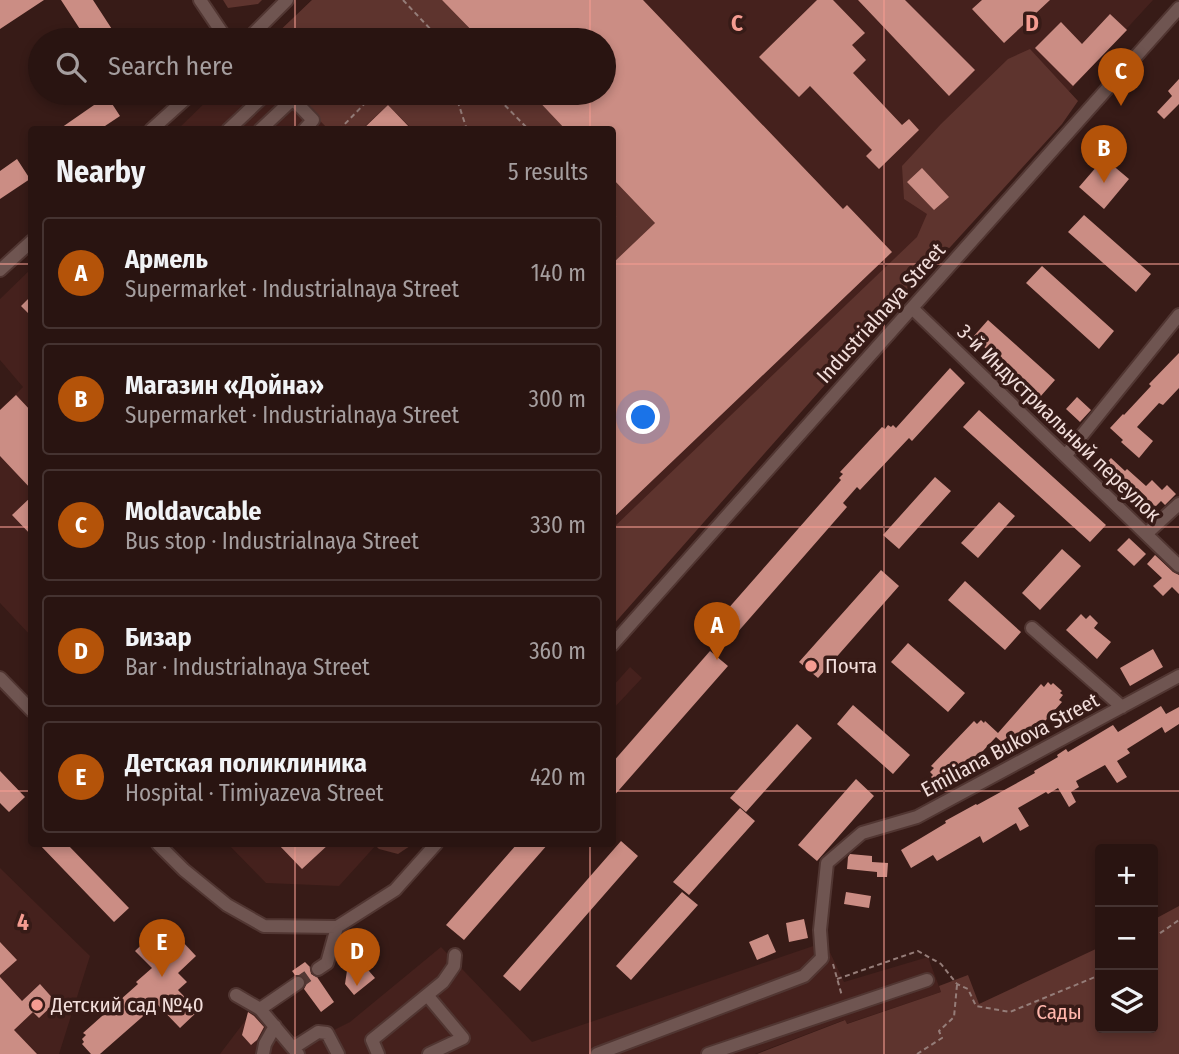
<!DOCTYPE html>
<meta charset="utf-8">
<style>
body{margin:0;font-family:"Fira Sans Condensed",sans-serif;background:#311d1a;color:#f1f3f6}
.controls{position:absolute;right:21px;bottom:21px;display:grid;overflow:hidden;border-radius:7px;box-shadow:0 4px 10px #0003}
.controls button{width:63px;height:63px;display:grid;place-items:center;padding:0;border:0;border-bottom:2px solid #453331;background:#291411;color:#f1f3f6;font:35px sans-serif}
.you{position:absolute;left:644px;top:418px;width:24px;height:24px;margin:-18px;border:5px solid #fff;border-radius:50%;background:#1a73e8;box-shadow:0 0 0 10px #1a73e833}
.badge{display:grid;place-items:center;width:46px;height:46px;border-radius:50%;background:#b45309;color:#fff;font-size:23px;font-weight:700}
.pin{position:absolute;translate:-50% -58px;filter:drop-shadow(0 2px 4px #0008)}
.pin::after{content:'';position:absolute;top:37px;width:24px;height:21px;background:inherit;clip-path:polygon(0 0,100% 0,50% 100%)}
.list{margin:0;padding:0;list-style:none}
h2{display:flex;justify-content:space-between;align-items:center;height:91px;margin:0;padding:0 28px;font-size:30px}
h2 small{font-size:23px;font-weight:400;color:#a59e9f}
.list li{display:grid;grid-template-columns:46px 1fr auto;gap:21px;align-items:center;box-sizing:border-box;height:112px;margin:0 14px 14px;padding:0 14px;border:2px solid #453331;border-radius:7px}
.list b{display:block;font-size:26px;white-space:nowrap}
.list p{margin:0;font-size:23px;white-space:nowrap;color:#a59e9f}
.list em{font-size:23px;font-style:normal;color:#a59e9f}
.icon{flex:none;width:38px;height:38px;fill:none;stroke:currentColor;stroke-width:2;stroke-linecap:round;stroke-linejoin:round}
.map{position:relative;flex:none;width:1179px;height:1054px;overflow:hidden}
.search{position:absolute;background:#291411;box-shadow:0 4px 10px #0003;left:28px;top:28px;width:588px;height:77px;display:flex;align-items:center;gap:18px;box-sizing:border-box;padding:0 24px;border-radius:38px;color:#a59e9f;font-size:26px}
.panel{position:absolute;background:#291411;box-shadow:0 4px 10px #0003;left:28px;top:126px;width:588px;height:721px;border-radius:7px}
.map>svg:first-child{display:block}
.built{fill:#45211d}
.green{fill:#5e342e}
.building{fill:#cb8d84}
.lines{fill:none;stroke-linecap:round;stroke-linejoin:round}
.minor-tunnel{stroke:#533834;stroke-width:12;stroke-dasharray:12 6;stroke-linecap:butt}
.minor-casing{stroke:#513632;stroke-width:16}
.path{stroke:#957d79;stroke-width:2;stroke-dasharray:5 3.5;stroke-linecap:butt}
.minor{stroke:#6f5551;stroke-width:12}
.grid{fill:none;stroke:#f59c91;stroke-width:2;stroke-opacity:0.55}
.poi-dot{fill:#f59c91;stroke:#371b17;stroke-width:2.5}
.labels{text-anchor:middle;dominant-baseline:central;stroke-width:7;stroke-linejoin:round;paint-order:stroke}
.street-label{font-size:21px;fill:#f2dedb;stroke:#371b17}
.poi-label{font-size:21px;fill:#f2dedb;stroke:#371b17;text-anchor:start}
.park-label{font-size:21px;fill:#ffb6ac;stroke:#371b17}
.grid-label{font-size:23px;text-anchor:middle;font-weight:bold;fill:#f59c91;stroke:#371b17;stroke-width:7;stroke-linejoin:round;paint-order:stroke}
</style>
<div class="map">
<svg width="1179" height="1054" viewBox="0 0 1179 1054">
<rect width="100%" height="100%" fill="#371b17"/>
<!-- built -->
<path class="built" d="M312,0H1153L613,588L612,130H177L215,93H604V40H270Z
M31,269V636L0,603V410L23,387L0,360V299Z
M630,667L642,678L613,709V686Z
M228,844H377L339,886L266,883Z
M0,868L90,956L59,1054H0Z
M825,942L844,982L928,957L941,992L846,1024L844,1020L755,1054H220L251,1013L304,1045L350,1022L441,947L532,1042Z"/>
<!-- green -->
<path class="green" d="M223,0H262L258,4L228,8Z
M312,0H442L481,40H270Z
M1030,49L1078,101L1062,124L833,376L613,625V528L917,237L927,214L904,199L902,166L941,124L1008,59Z
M293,93H531L566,129H412L388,105L362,129H328Z
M613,179L655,223L613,264Z
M374,844H413L398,854L379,849Z
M1179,906V1054H757L845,1020L847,1024L941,992L939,986L968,975L979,1004L1100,947V1028H1153V920Z"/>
<!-- building -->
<path class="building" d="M0,0H44L0,29Z
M61,0H93L119,40H87Z
M442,0H643L843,209L847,205L892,252L612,519V264L655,223L612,178V130H566L531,93H604V40H481Z
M817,0H833L865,33L852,45L866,60L853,73L902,125L909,119L919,130L879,169L866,156L872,150L810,86L799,97L759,57Z
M858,0H905L975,70L949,96Z
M982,0H1050L1004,43L972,9Z
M1110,14L1127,30L1073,86L1035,48L1061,22L1082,44Z
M1179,79V104L1164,119L1157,112L1172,96L1168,91Z
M107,96L120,116L99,130H58Z
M388,105L412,130H362Z
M1104,158L1129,179L1104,209L1079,187Z
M17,159L30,179L0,199V171Z
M922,168L949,197L934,210L907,182Z
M1084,215L1151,274L1136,292L1068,232Z
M1042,266L1114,331L1099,349L1026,283Z
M32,295V317L21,306Z
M988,320L1055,380L1040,397L973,337Z
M1179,353V388L1163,405L1159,403L1137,427L1153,441L1139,458L1121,442L1123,440L1110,428L1123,414L1124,415L1151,386L1149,384Z
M950,368L965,383L912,441L909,438L860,490L857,487L843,503L847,507L729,642L712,627L841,480L839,478L843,474L840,472L882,427L885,429L888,425L891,427L893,425L896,428Z
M16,395L32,412V490L0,456V410Z
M1077,397L1091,410L1080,422L1066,409Z
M979,410L1106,525L1090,542L963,427Z
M1111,458L1125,471L1127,469L1146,486L1152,480L1162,490L1167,485L1176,494L1165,505L1161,501L1149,513L1102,467Z
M935,477L951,491L899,549L883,535Z
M32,496V536L12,515Z
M999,502L1015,516L978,558L961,543Z
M1129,538L1146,554L1134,566L1117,550Z
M1062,549L1081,566L1040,610L1022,593Z
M1155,555L1173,572L1179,575V594L1172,587L1163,596L1153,586L1162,578L1147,564Z
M881,570L899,586L818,678L799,662Z
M965,581L1021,632L1005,650L948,600Z
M1081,614L1086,619L1090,615L1098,623L1094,628L1111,642L1097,659L1066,630Z
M908,643L965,693L948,712L891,662Z
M1153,649L1163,667L1130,686L1120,668Z
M710,651L728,666L612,798V763Z
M1048,682L1051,685L1053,683L1062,691L1060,693L1063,695L1059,700L1062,702L1021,748L1019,746L1015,750L1013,748L1011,750L996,737L951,785L949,783L945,787L942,784L940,786L931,777L933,775L930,772L934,768L931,766L974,721L977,724L981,720L984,723L985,721L998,733L1041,684L1044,687Z
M853,705L910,755L893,774L837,724Z
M1161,706L1166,714L1179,707V724L1165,733L1162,727L1127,749L1130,753L1117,761L1127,777L1117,783L1105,765L1076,781L1079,787L1071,792L1076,802L1069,807L1058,788L1048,794L1046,792L1018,808L1029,826L1020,831L1016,823L983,843L980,836L937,861L933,855L911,868L901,850L946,823L945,821L976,804L977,805L1035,773L1034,771L1058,757L1057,755L1066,749L1068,752L1113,725L1118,732Z
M797,724L812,738L746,812L730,798Z
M0,771L25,797L9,812L0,803Z
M856,779L874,796L817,861L798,845Z
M740,808L755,821L689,895L673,882Z
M621,841L638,856L520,991L503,976Z
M39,844H67L129,908L114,922Z
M278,844H329L302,869Z
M517,844H548L464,940L446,925Z
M850,854L872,856V862L888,863L887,877H877V872L847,869L848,857Z
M682,892L698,905L631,980L616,966Z
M846,892L871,896L869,908L844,904Z
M804,919L808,938L789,942L786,923Z
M154,933L170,950L181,940L196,956L178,973L187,982L178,990L198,1011L180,1028L157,1004L100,1054H91L82,1044L84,1042L82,1039L86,1035L83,1033L138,984L136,982L152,968L135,951Z
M768,934L776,952L757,960L749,942Z
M0,942L17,960L0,975Z
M357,957L375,978L354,995L345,984L348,964Z
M305,962L310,967L311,974L317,977L334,1002L321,1012L304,989L307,983L305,978L301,975H295L292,971Z
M0,977L22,1001L40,984L56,1002L39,1018L33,1012L14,1030L37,1054H0Z
M248,1012L254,1016L264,1027L257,1040L251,1045L242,1035Z"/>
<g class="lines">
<!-- minor-tunnel -->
<path class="minor-tunnel" d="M298,983L318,969"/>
<defs>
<path id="minor" d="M200,0L227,40
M247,40L287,0
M287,93L313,120L304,130
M151,130L192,93
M228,130L267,93
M260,130L293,99
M0,270L32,241
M912,308L1179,566
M1066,455L1179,315
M1146,534L1179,504
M1032,628L1122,707
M612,645L1179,8
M0,678L32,711
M158,844L184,870L227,905L264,926L337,927L395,890L436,844
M318,969L327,963L337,927
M236,995L260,1009L298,983
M427,995L463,1038L429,1054
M260,1009L298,1054
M293,1048L318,1032L327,1033L338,1054
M263,1054L265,1044L275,1026
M378,1054L372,1040L443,982L454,966L455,955
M597,1054L804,976L822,958L820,930L827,863L862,833L917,817L1179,676
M708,1054L927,980"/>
</defs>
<!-- minor casing -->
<use href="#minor" class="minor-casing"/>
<!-- path -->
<path class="path" d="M403,0L434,33L437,40
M427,40L434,33L441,40
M455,93L467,130
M493,93L529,130
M339,130L375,93
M612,214L617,219
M1153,938L1179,920
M833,964L842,996
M837,979L918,951L941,964L957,984L968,989L976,1006L1010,1012L1100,975
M917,1054L942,1038L939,1031L954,1017L957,985"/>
<!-- minor -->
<use href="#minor" class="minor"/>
</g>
<!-- grid -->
<path class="grid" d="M295,0V40M590,0V40M884,0V1054M295,93V130M590,93V130M0,264H32M612,264H1179M0,527H32M612,527H1179M0,791H32M612,791H1179M295,844V1054M590,844V1054"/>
<!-- markers -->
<g class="poi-dot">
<circle cx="811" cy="666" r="7"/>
<circle cx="37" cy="1005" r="7"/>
</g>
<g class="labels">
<!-- street labels -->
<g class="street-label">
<text transform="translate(881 313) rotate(-48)">Industrialnaya Street</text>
<text transform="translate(1059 423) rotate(44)">3-й Индустриальный переулок</text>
<text transform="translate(1010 745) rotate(-28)">Emiliana Bukova Street</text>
</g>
<!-- poi labels -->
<g class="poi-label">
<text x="825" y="666">Почта</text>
<text x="51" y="1005">Детский сад №40</text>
</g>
<!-- park labels -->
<g class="park-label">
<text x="1059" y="1012">Сады</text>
</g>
</g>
<g class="grid-label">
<text x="737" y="31">C</text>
<text x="1032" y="31">D</text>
<text x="23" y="930">4</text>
</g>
</svg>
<div class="controls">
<button>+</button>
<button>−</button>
<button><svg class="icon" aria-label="layers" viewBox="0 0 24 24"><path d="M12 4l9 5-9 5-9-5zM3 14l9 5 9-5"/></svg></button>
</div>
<div class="you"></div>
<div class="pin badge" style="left:717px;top:660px">A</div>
<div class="pin badge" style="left:1104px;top:183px">B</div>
<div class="pin badge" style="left:1121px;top:106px">C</div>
<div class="pin badge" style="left:357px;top:986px">D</div>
<div class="pin badge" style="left:162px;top:977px">E</div>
<div class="search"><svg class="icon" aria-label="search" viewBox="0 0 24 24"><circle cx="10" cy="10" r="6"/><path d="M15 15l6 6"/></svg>Search here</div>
<section class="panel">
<h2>Nearby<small>5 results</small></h2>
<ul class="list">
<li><span class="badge">A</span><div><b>Армель</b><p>Supermarket · Industrialnaya Street</p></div><em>140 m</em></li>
<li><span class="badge">B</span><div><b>Магазин «Дойна»</b><p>Supermarket · Industrialnaya Street</p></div><em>300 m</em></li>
<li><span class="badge">C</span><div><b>Moldavcable</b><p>Bus stop · Industrialnaya Street</p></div><em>330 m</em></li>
<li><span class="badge">D</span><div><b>Бизар</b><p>Bar · Industrialnaya Street</p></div><em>360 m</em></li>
<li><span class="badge">E</span><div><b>Детская поликлиника</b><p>Hospital · Timiyazeva Street</p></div><em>420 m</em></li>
</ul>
</section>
</div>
